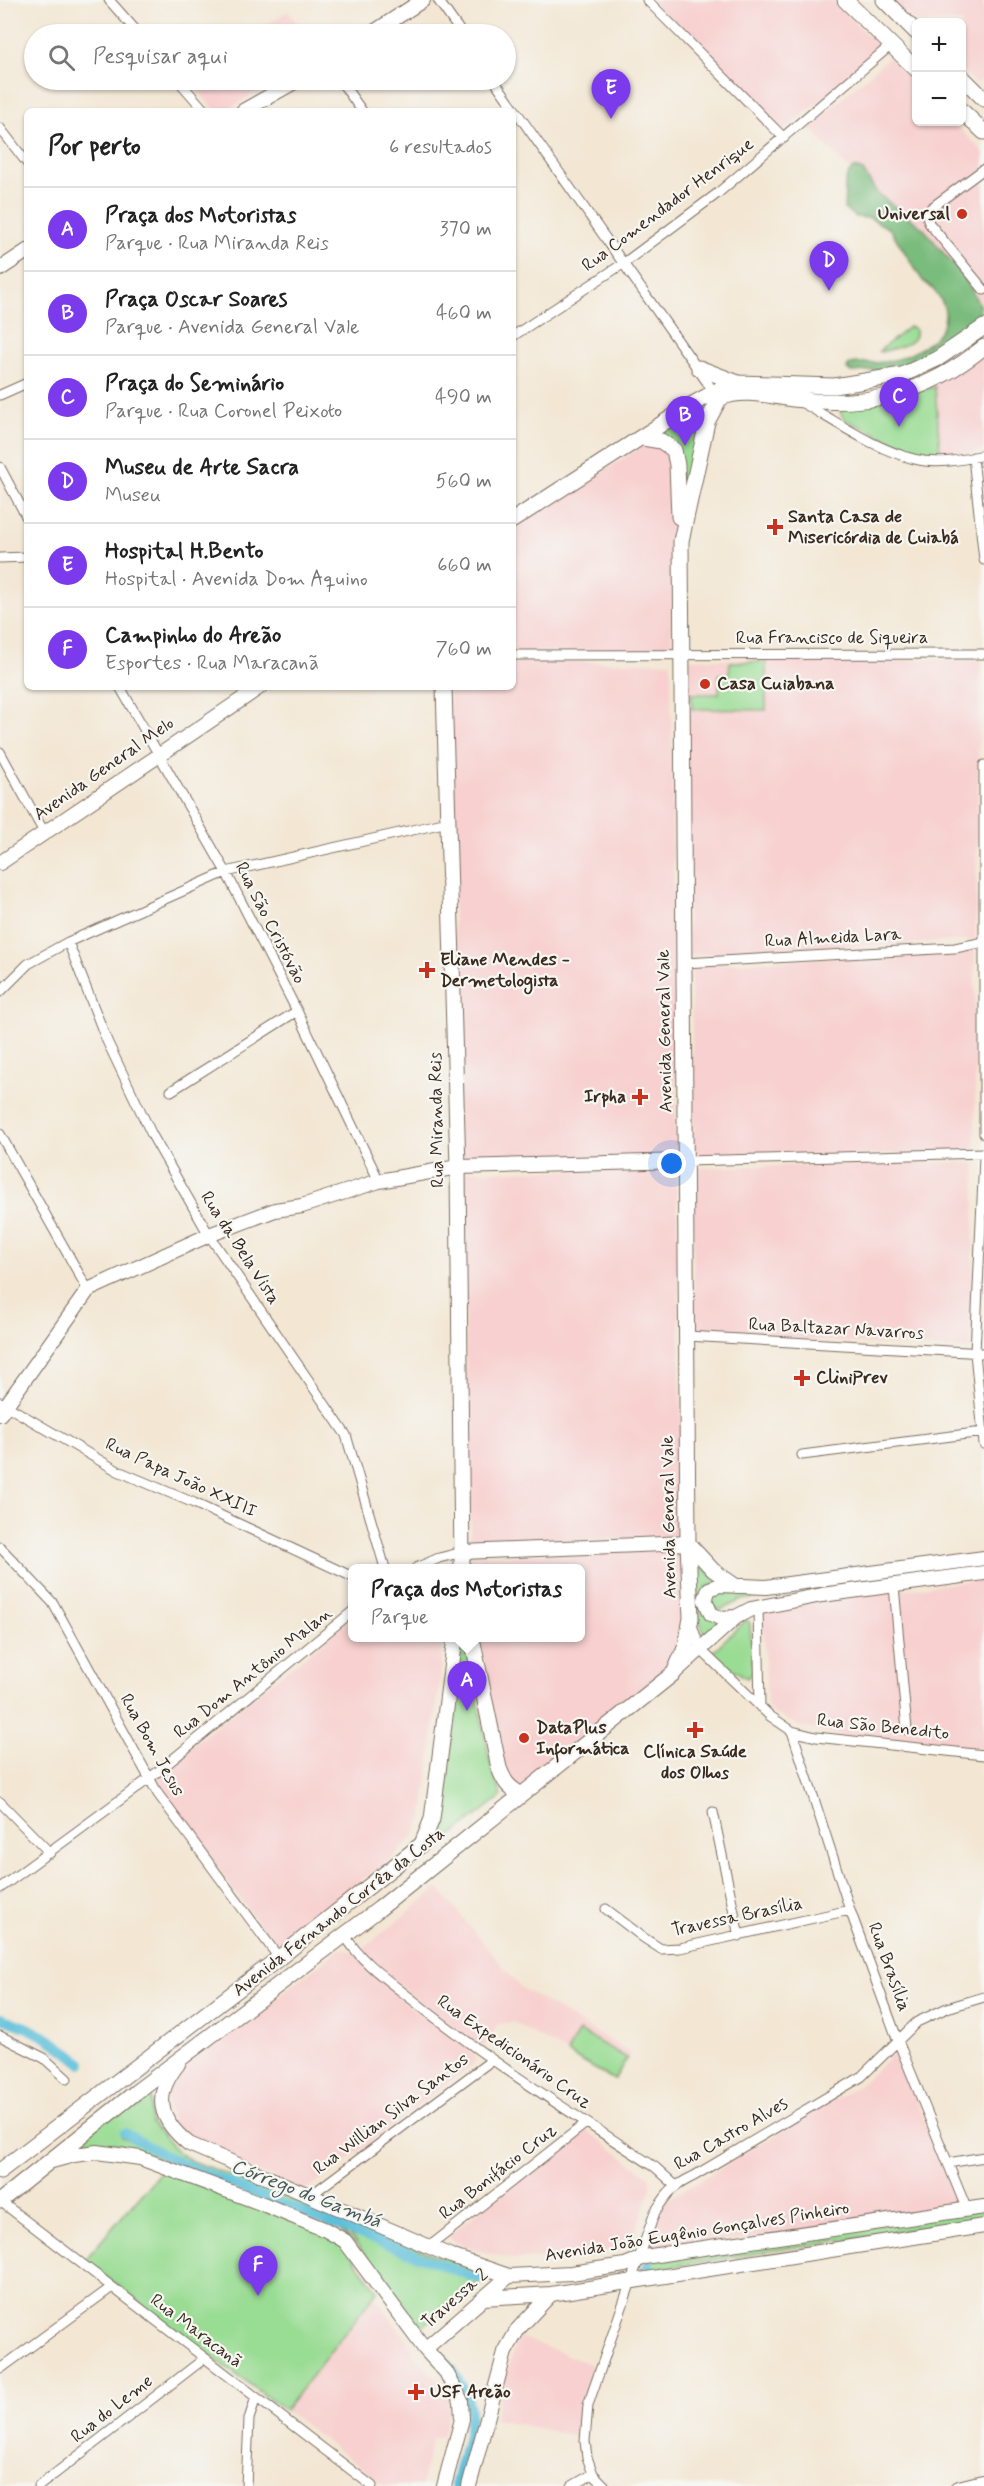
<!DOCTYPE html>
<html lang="pt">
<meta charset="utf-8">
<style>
body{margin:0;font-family:Mynerve,sans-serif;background:#f2f2f2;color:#222}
.controls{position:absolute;right:18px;top:18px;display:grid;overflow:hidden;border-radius:9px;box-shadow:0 2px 4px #0004}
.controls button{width:54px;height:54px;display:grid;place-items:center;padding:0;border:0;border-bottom:2px solid #e0e0e0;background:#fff;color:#222;font:30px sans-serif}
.you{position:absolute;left:672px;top:1164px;width:21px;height:21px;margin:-15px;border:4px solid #fff;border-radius:50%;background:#1a73e8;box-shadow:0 0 0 9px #1a73e833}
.badge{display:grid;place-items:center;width:39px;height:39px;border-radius:50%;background:#7c3aed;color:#fff;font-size:20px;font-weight:700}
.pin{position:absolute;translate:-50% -50px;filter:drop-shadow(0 2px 3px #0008)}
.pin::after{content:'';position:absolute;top:32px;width:21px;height:18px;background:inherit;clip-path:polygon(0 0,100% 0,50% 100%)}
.popup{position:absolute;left:348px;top:1564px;width:237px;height:78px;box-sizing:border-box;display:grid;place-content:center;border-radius:9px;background:#fff;filter:drop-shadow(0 2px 4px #0005);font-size:20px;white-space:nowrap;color:#767676}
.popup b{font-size:22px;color:#222}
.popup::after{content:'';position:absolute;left:50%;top:100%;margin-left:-12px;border:12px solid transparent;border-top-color:#fff}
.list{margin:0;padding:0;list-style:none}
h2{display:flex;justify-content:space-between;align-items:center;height:78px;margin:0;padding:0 24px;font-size:26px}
h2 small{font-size:20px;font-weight:400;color:#767676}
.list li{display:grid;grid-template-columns:39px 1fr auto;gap:18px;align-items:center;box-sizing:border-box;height:84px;padding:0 24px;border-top:2px solid #e0e0e0}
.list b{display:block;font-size:22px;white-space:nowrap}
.list p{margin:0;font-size:20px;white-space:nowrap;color:#767676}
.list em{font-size:20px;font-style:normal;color:#767676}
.icon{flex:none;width:33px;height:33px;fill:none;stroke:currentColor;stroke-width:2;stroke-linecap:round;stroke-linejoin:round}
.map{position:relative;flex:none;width:984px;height:2486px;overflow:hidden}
.search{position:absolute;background:#fff;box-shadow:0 2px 4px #0004;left:24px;top:24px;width:492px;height:66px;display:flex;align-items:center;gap:15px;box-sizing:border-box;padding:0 21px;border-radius:33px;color:#767676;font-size:22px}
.panel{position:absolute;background:#fff;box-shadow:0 2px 4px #0004;left:24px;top:108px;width:492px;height:582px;border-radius:9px}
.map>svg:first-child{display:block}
.built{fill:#f7d0cf}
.green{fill:#99dc93;stroke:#6a8358;stroke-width:1.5;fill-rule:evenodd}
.forest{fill:#7abc7d;stroke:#5a734e;stroke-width:1.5}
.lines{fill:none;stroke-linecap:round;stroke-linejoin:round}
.canal{stroke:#5bbfd9;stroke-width:10}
.street-casing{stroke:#7b6c5e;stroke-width:11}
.secondary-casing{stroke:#7b6c5e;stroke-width:16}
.primary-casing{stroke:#7b6c5e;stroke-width:17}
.street{stroke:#fff;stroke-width:9}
.secondary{stroke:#fff;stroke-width:14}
.primary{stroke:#fff;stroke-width:15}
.poi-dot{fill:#c8321e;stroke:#f6f6f2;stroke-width:2}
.labels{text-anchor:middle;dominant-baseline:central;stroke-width:4.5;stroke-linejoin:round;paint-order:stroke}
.street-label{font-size:18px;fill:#3b2a1e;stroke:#f6f6f2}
.poi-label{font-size:18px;font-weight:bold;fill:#3b2a1e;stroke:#f6f6f2;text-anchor:start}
.water-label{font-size:20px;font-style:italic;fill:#455756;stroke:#f6f6f2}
</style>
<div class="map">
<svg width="984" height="2486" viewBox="0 0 984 2486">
<rect width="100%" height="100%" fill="#f6f6f2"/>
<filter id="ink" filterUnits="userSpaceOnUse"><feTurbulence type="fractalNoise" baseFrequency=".0167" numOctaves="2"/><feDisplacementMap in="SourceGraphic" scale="12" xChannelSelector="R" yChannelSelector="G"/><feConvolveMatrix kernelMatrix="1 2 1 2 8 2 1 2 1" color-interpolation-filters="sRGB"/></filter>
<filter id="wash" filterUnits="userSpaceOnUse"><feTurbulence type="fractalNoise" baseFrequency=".008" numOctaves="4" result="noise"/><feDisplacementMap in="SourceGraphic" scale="24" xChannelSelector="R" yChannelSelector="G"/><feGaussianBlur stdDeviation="1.35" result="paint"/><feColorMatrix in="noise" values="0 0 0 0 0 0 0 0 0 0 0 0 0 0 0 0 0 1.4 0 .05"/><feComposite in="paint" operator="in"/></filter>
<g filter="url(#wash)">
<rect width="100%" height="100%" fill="#f3e7d4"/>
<!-- built -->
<path class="built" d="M650,0H832L884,51L780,133Z
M891,0H984V78L976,84L962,70V22H916Z
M288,11L305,34H252Z
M889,57L916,85V122H953L984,153V305L809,128Z
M188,80H275L226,111H216Z
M984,351V449L969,453L936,456L910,453L840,417L839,406L859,405Z
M647,443L661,445L673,460L672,651L513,652V530Z
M687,659L980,660L975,940L688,955Z
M513,662H671L676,1159L459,1160L449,687H513Z
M975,948V1150L694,1162L691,966Z
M926,1162L976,1163L970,1350L695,1332L692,1168Z
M676,1169L683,1525L675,1537L471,1544L461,1171Z
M678,1550L682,1555L685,1618L677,1648L657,1682L519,1789L510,1788L498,1746L480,1638H581V1568H471V1555Z
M984,1579V1750L843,1736L801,1727L773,1713L767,1706L763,1612L820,1600Z
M353,1618V1638H445L423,1817L415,1835L396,1855L275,1945L149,1779Z
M438,1888L520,1987L630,2053L614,2080L513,2022L498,2024L482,2049L388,1977L361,1950Z
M340,1949L352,1951L405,2003L473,2053L476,2059L473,2064L317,2183L304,2191L185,2142L171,2123L166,2091L170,2078Z
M896,2051L960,2206L645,2254L665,2201L860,2085Z
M583,2128L649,2176L651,2188L630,2248L564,2258L513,2259L475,2250L451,2240L449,2235Z
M374,2296L409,2343L414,2354L443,2386L449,2399V2412L443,2435L432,2439L421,2486H385L285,2410Z
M520,2337L595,2366L584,2397L579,2437L494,2419L514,2348Z"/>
<!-- green -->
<path class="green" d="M909,327L914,328C922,345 891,349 880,352L879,351Z
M935,387L940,451H914L844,419L840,412L841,408Z
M704,401L708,404L685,487L660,435Z
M730,662H766V710L692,709L691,694H719V674H729Z
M696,1560L719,1583L705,1587L721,1621L706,1636C694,1619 697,1581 696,1560Z
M759,1592L760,1597L741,1600L721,1610L714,1608L711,1597L718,1592Z
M746,1620L750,1623L753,1672L747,1678L718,1660L711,1653Z
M462,1639H466L492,1772L502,1796L440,1845L439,1824L448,1777Z
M579,2031L627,2058L614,2080L567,2053Z
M151,2084V2123L179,2153L190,2160L427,2252L487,2271L489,2277L415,2331L352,2243L340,2231L123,2145L93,2141L73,2144ZM128,2131C146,2149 172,2158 195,2167L479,2278L477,2281L349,2234L417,2323L413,2326L343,2230L184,2167L122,2137Z
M161,2171L336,2236L378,2290L285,2410L179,2333L85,2260Z
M984,2208V2218L649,2270L648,2260Z"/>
<!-- forest -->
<path class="forest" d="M854,168L863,171L877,193L924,229L968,283L980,307L979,317L973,325L914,362L897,369L852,372L847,369L848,365C859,361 873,364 885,362C907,358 944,342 945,315C946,303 933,287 923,281L890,229L870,218L856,217L844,209C846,194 841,178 854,168Z"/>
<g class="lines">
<!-- canal -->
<path class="canal" d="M0,2018C34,2028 55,2041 82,2064
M125,2133L169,2158L258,2195L479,2279
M647,2266L649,2265
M443,2359C486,2406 468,2430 455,2486"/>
</g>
</g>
<g filter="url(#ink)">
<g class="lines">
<defs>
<path id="street" d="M109,0L139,34
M438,0L462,34
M647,0L784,138
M178,80L205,111
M340,80L362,111
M494,80L714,392
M0,128L27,163
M984,169L931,208L927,215L929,223L984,290
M513,336L624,263L718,193L891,45
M0,395L27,383
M801,402C837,422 874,449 914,459C937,465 962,460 984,455
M973,457L984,560
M0,467L27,518
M0,558L27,557
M513,655L984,654
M120,687L226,872L297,1011L379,1181
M0,752L45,834
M984,765V1134
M68,942L107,1041L152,1135L209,1235L346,1435L385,1568
M684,963L955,948L984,942
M0,992L28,964L68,942L226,872L448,822
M171,1091L297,1011
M0,1134L88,1290
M984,1157L975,1353L984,1444
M686,1161L984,1153
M687,1336L984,1353
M0,1402L118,1471L194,1503L353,1577
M802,1455L983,1432
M0,1547L53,1603L158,1794L279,1958
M416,1568L439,1558L463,1552
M894,1586L907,1730
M758,1607L760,1707
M693,1628L700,1649L770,1716L792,1731L816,1737L984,1755
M792,1731L850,1910L898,2041L967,2210
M0,1802L50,1853
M713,1812L739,1936
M0,1888L150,1778L353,1611
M606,1909L644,1938L661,1949L680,1948L850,1910
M345,1935C360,1962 390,1982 414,2001C490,2062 573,2114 655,2167L675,2185
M0,2036L44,2058L67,2079
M948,2163L984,2157
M311,2195L492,2060
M0,2201L372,2486
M430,2246L586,2123
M0,2369L112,2287
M39,2486L205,2358
M246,2486L249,2419L256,2397
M572,2486L593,2474
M605,2486L593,2474L587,2457L585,2441L588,2405L655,2212C668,2192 673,2186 694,2176L861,2077L917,2022L947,2008L984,1997
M956,2486L984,2479"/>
<path id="secondary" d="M371,34L423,0
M243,111L298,80
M0,269L27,251
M0,863L260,687
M0,1414L88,1290L209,1235L275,1210L302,1206L379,1181L458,1167L686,1161
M463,1552L688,1543L713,1570L736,1586
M736,1617L720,1618L711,1614L705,1600L709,1589L720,1585L766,1587L984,1558
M676,1671L736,1617L751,1609L822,1595L984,1573
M178,2064C153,2095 158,2119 189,2144L451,2256L509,2276L571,2273L625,2265L645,2257L676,2252L984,2207
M52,2161L74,2155L97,2152L140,2158L263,2204L326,2230L345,2241L425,2349L446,2372L461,2401L462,2419L444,2486
M483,2298L551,2294L984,2226
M425,2349L509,2276
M469,2486L505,2352L518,2329L551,2294"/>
<path id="primary" d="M845,0L916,69
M884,0L916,32
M962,77L984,99
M962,111L984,132
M699,368L738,383
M643,438L661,441L674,450L677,465L679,517
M513,520L691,405L720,389L738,383L834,386L902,375L937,359L984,327
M444,687L458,1167L462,1568
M472,1638L499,1768C504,1781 508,1788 521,1794
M0,2171L279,1958L422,1844L432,1819L455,1638
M0,2201L136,2092L379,1909L674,1673L686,1646L691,1618L688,1543L681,541L707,422L720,398C744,388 769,396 793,399C867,408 925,395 984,347"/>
</defs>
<!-- street casing -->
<use href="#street" class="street-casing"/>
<!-- secondary casing -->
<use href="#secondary" class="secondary-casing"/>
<!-- primary casing -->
<use href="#primary" class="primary-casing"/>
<!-- street -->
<use href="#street" class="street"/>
<!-- secondary -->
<use href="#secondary" class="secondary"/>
<!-- primary -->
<use href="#primary" class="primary"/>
</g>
</g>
<!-- markers -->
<g class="poi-dot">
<circle cx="962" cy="214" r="6"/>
<path d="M772 518h6v6h6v6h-6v6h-6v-6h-6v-6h6z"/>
<circle cx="705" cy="684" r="6"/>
<path d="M424 961h6v6h6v6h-6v6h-6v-6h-6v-6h6z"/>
<path d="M637 1088h6v6h6v6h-6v6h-6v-6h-6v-6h6z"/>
<path d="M799 1369h6v6h6v6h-6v6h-6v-6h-6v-6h6z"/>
<path d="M692 1721h6v6h6v6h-6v6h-6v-6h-6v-6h6z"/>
<circle cx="524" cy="1738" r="6"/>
<path d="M413 2383h6v6h6v6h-6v6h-6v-6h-6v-6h6z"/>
</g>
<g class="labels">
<!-- street labels -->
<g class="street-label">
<text transform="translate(668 205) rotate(-37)">Rua Comendador Henrique</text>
<text x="832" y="638">Rua Francisco de Siqueira</text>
<text transform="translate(104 769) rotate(-35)">Avenida General Melo</text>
<text transform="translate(270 923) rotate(63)">Rua São Cristóvão</text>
<text transform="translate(833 938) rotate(-3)">Rua Almeida Lara</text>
<text transform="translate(665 1031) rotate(-91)">Avenida General Vale</text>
<text transform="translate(437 1120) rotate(-91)">Rua Miranda Reis</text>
<text transform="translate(240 1248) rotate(57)">Rua da Bela Vista</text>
<text transform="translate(836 1329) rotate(3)">Rua Baltazar Navarros</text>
<text transform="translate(181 1478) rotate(25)">Rua Papa João XXIII</text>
<text transform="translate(669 1517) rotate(-91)">Avenida General Vale</text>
<text transform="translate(253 1673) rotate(-39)">Rua Dom Antônio Malan</text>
<text transform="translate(883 1727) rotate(6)">Rua São Benedito</text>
<text transform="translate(152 1745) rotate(61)">Rua Bom Jesus</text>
<text transform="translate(339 1912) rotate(-38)">Avenida Fernando Corrêa da Costa</text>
<text transform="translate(737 1917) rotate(-12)">Travessa Brasília</text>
<text transform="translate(889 1967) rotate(70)">Rua Brasília</text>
<text transform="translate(514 2052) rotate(35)">Rua Expedicionário Cruz</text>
<text transform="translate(391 2114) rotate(-37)">Rua Willian Silva Santos</text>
<text transform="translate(731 2134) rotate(-30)">Rua Castro Alves</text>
<text transform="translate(498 2172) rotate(-38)">Rua Bonifácio Cruz</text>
<text transform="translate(697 2232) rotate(-9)">Avenida João Eugênio Gonçalves Pinheiro</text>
<text transform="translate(455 2299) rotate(-41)">Travessa 2</text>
<text transform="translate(196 2331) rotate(37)">Rua Maracanã</text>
<text transform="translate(112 2409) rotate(-38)">Rua do Leme</text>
</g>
<!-- poi labels -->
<g class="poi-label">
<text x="950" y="214" text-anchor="end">Universal</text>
<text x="788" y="517">Santa Casa de<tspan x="788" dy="21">Misericórdia de Cuiabá</tspan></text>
<text x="717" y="684">Casa Cuiabana</text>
<text x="440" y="960">Eliane Mendes -<tspan x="440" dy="21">Dermetologista</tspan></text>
<text x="626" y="1097" text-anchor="end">Irpha</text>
<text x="816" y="1378">CliniPrev</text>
<text x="536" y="1728">DataPlus<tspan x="536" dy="21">Informática</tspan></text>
<text x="695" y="1752" text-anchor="middle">Clínica Saúde<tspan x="695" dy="21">dos Olhos</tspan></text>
<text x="430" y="2392">USF Areão</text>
</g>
<!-- water labels -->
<g class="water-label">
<text transform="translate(306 2194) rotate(21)">Córrego do Gambá</text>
</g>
</g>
</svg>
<div class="controls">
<button>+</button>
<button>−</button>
</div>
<div class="you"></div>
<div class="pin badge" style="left:467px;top:1711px">A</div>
<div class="popup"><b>Praça dos Motoristas</b>Parque</div>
<div class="pin badge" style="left:685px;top:446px">B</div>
<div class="pin badge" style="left:899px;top:427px">C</div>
<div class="pin badge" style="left:829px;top:291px">D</div>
<div class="pin badge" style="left:611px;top:119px">E</div>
<div class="pin badge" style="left:258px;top:2296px">F</div>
<div class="search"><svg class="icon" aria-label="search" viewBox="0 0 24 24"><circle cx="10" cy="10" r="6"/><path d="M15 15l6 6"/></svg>Pesquisar aqui</div>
<section class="panel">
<h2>Por perto<small>6 resultados</small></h2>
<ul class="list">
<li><span class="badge">A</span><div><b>Praça dos Motoristas</b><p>Parque · Rua Miranda Reis</p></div><em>370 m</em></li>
<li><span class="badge">B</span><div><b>Praça Oscar Soares</b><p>Parque · Avenida General Vale</p></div><em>460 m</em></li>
<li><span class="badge">C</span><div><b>Praça do Seminário</b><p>Parque · Rua Coronel Peixoto</p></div><em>490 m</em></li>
<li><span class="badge">D</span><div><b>Museu de Arte Sacra</b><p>Museu</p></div><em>560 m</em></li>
<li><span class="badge">E</span><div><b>Hospital H.Bento</b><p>Hospital · Avenida Dom Aquino</p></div><em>660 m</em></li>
<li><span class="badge">F</span><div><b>Campinho do Areão</b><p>Esportes · Rua Maracanã</p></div><em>760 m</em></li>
</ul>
</section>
</div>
